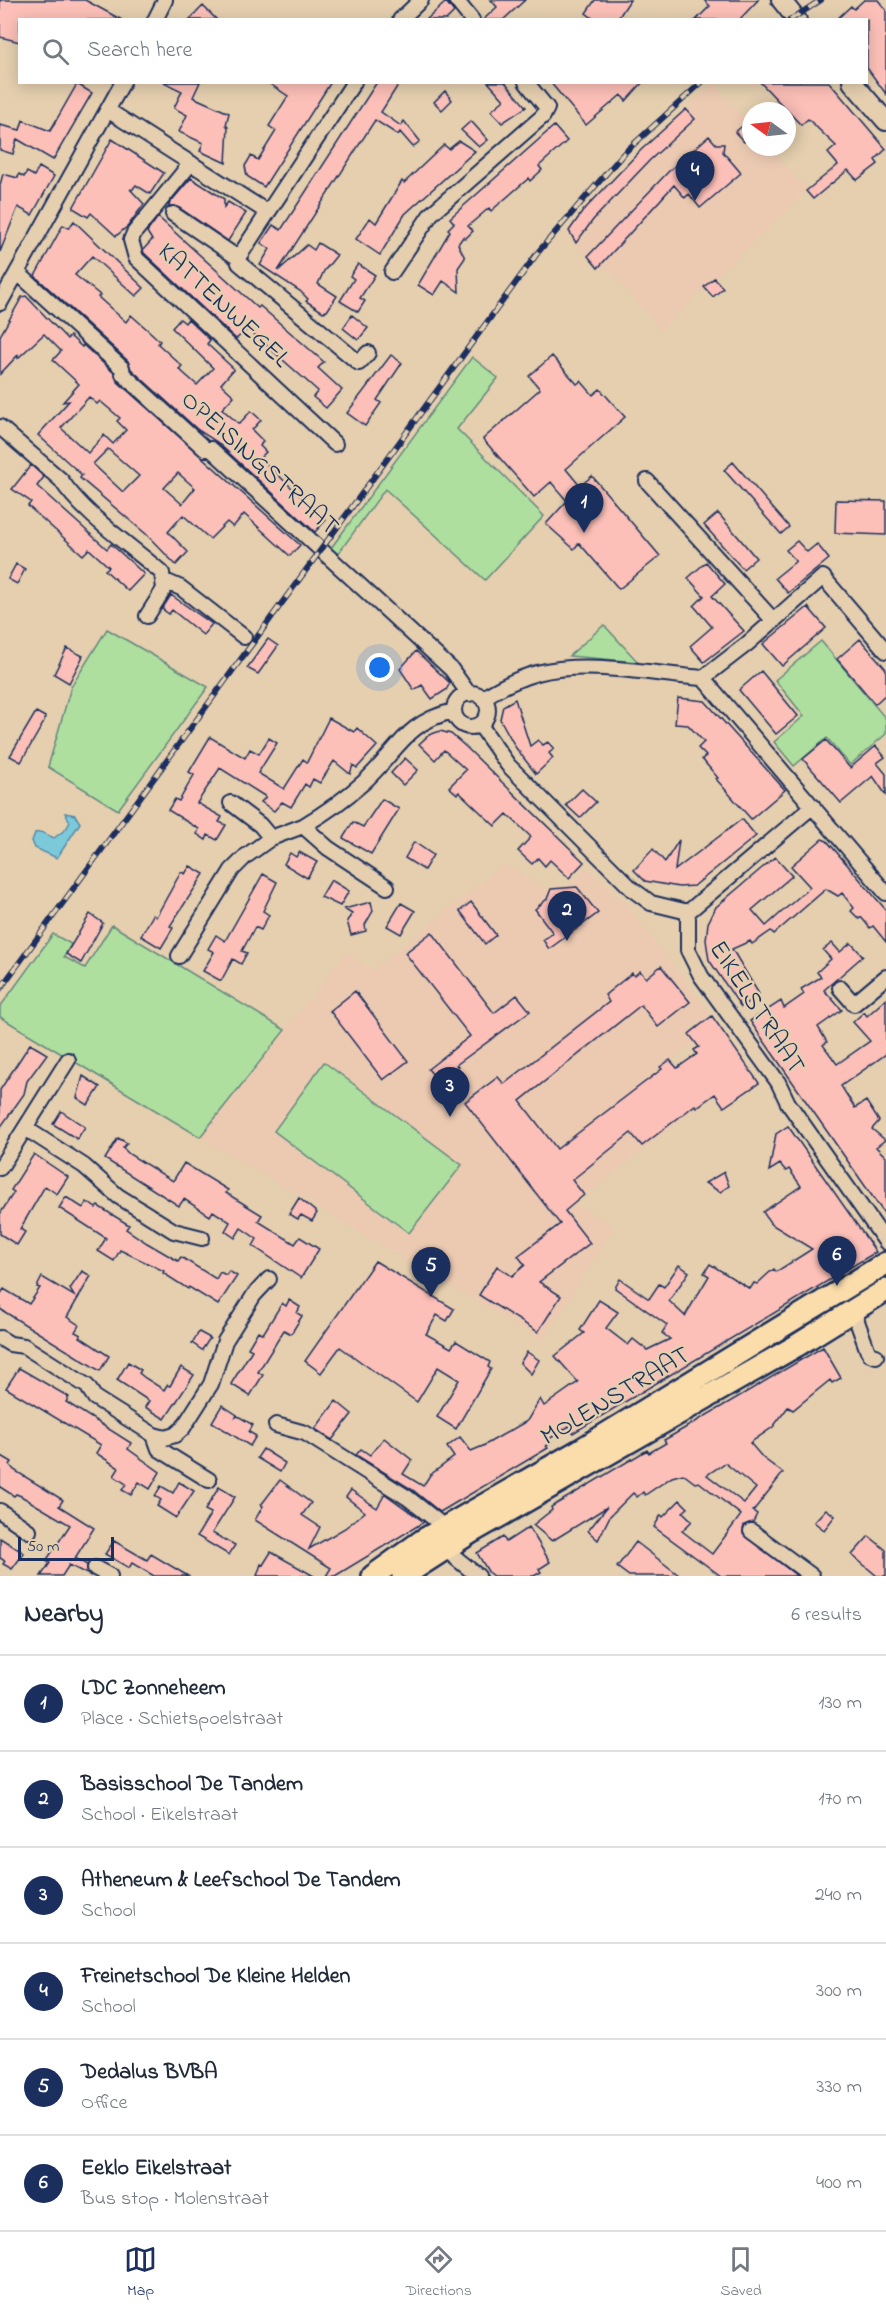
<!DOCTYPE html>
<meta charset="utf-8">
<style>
body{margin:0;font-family:"Indie Flower",sans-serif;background:#f2f2f3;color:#1f2937}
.compass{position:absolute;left:742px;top:102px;width:54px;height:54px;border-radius:50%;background:#fff;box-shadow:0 3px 15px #0003;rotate:285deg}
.scale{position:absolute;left:18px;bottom:15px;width:96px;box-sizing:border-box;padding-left:6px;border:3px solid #1b2f5e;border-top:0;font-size:16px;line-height:21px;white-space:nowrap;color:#1b2f5e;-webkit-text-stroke:4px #e5cfaf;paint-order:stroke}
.you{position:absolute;left:380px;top:668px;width:21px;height:21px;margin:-15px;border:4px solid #fff;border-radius:50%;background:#1a73e8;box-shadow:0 0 0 9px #1a73e833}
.badge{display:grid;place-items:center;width:39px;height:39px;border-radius:50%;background:#1b2f5e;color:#fff;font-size:20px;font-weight:700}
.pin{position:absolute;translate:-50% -50px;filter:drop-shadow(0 2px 3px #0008)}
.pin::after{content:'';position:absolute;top:32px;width:21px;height:18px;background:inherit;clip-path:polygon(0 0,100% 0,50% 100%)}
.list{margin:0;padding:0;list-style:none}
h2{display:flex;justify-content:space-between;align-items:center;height:78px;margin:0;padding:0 24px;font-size:26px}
h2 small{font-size:20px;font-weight:400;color:#747a83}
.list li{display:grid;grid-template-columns:39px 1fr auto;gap:18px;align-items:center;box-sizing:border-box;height:96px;padding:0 24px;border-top:2px solid #e0e1e3}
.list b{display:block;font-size:22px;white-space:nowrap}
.list p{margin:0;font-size:20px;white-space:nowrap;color:#747a83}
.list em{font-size:20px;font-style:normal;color:#747a83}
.icon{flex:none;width:33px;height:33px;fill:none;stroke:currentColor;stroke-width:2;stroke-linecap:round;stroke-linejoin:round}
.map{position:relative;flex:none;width:886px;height:1576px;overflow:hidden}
.search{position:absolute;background:#fff;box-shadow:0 3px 15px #0003;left:18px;right:18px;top:18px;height:66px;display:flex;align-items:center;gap:15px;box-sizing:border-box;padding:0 21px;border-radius:0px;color:#747a83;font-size:22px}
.sheet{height:654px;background:#fff}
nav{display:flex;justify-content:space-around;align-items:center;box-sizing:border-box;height:84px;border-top:2px solid #e0e1e3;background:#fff;font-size:16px;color:#747a83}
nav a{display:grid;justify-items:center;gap:3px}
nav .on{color:#1b2f5e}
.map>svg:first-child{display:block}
.built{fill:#eccab2}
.green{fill:#aedf9f;stroke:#64877e;stroke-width:1.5}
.water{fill:#7cc9da;stroke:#558ba8;stroke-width:1.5}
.building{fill:#fcc0b8;stroke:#1b2f5e;stroke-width:1.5;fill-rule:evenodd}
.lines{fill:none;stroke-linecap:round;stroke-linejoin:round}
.minor-casing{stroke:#1b2f5e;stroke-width:18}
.secondary-casing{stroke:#1b2f5e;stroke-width:22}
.primary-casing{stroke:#1b2f5e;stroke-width:26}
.minor{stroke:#e5cfaf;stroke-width:14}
.secondary{stroke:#e5cfaf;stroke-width:18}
.primary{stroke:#faddab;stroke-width:21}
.rail-casing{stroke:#1b2f5e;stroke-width:6}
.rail{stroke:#e5cfaf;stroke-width:4;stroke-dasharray:11;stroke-linecap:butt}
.labels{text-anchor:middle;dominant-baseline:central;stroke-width:4.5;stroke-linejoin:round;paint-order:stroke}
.street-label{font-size:26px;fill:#1b2f5e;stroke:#e5cfaf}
</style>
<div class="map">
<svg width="886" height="1576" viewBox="0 0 886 1576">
<rect width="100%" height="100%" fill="#e5cfaf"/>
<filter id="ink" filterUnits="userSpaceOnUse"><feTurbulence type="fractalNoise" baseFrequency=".0167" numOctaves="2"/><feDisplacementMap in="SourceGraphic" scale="12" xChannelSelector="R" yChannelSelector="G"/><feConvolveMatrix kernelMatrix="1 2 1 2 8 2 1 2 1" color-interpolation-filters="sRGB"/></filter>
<g filter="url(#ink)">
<!-- built -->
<path class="built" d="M713,83L751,126V147H769L807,190L661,330L611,272L598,268L567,234L583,211Z
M504,864L558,896L587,866L628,907L712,1016L693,1028L701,1038L664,1064L709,1098L575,1203L614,1226L543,1341L200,1137L346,953L373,970Z"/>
<!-- green -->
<path class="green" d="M472,357L498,378L457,429L544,516L485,580L385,489L338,554L331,548Z
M604,625L638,662L569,656Z
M107,629L208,687L118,810L48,767L71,687Z
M821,641L886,719V734L850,765L827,738L794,766L774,742L804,716L775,680Z
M112,925L285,1030L200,1137L0,1017V1007L53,934L71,944L64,957L85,968Z
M324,1062L462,1165L409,1233L274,1131Z
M886,1273V1277L873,1290L800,1332L798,1331Z"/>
<!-- water -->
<path class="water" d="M65,813L75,815L80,823L57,858L35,848L32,841L35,833L41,832L54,838L66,829L70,822Z"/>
<!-- building -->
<path class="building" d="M0,0H85L122,20H20V42L0,37Z
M491,0H525L503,20H483L497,7Z
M595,0H630L617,20H595L586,13Z
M704,0H758L739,20H696L710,6Z
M864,0H878L886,10V94L867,68V20H836L851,6L854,9Z
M446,2L454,12L446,20H426Z
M203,6L217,20H189Z
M163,82H200L193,97L229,113L226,125L228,127L226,163L200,151L203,143L179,132L187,115L174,108L182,91Z
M267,82H331L264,187L247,176L245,166L251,156L258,160L276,131L269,126L288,96Z
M377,82H400L381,112L401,126L404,121L420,141L413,147L400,132L398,135L375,120L278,271L307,245L314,250L318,243L337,255L324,271L318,284L337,296L327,311L323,312L306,301L308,299L300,291L260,265L270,249L261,243L273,225L281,230Z
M488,82H505L526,107L502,123L491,111L504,100Z
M550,82H643L626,101L621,95L586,125Z
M760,82H829L886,149L875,160L878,164L857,180L848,170L813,199L806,191L838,165L828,153L836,146L808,119L801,125Z
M77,84L92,93L53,160L17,139L13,154L0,150V125L20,130L23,120L50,131Z
M445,91L452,100L442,110L434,102Z
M686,109L695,119L650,160L593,220L576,243L569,231L583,211L641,150Z
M751,119V136L744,142L735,132Z
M471,121L488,140L479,147L461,130Z
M554,126L567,141L539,166L542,170L530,181L529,178L491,211L489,208L468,226L473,231L465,239L463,237L458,244L465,258L458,268L459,292L443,281L434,295L418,285L450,231L448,229L454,223L450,218Z
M709,136L716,144H724L723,152L741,173L700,208L689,194L685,198L674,185L598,268L588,256L669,171Z
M112,139L164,173L150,194L136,185L132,190L130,189L144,204L128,226L116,236L91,213L88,217L73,208Z
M459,141L475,151L405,214L380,255L356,239L370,218L376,223L402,181L404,183L444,145L449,149Z
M39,167L54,176L32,215L18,207L0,252V185L3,174L18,178L19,174L24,177L27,172L34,176Z
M191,178L224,199V207L228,202L246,213L228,241L178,207L168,205Z
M158,217L258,308L260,306L324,362L318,368L342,390L326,408L313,397L318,391L248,329L236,339L144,253L143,250L152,240L147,232Z
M74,221L144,288L136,296L92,256L75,275L100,295L98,297L126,322L131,315L148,330L160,341L158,344L182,366L179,369L197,385L213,368L172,328L180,319L185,323L188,319L210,340L207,344L234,369L221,384L234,396L222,409L239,424L251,411L261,420L252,430L263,441L260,446L266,452L260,458L326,520L315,532L217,442L198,430L131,369L128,361L35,276L63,225L69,228Z
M358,264L375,275L360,298L365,301L358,312L340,301L354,279L350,276Z
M714,278L723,288L713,297L704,287Z
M26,296L67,339L70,336L82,347L83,345L114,373L117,381L300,545L290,556L244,514L233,527L227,522L210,539L183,515L168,532L188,552L176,565L146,534L80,478L82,475L38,435L69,401L63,402L79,384L53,360L61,351L44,334L18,358V355L0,374V336L22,297ZM89,397L97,404L100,401L120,418L117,421L126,430L113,444L104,435L88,453L61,428ZM108,449L139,476L123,492L93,464ZM178,473L195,488L182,504L164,488Z
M352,315L368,328L358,340L343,328Z
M391,355L402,363L377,400L381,403L365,426L347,413Z
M552,356L577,384L581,381L593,395L600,389L625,417L566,469L580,486L592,476L660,556L619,589L579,543L574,549L546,524L567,501L551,482L534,497L483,439L540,389L529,376Z
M733,462L789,527L781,534L724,470Z
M31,465L44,477L37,486L107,549L111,544L144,574L128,591L105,570L109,567L89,549L83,555L28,506L31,502L12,489Z
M836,500L886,501V535L835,533Z
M718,513L756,558L743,569L704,525Z
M797,541L807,552L817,544L829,559L788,593L775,578L796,561L786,550Z
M706,562L725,584L712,596L744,631L704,662L690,646L712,627L694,606L704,596L688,578Z
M16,564L25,569L17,584L8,579Z
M171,595L212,624L203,635L172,610L169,614L162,609Z
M808,607L826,628L782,666L763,644Z
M268,639L278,646L258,674L247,668Z
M860,639L886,669V694L875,704L837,659Z
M67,648L83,656L69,683L54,674Z
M416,651L450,683L446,690L432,699L422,685L414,690L400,669Z
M761,671L798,716L776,734L739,690Z
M678,698L705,701L785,790L751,819L716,779L718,778L702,759L706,756L698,748L704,742L688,725L675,724Z
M515,699L530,746L538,740L543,745L548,742L554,749L549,753L553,758L536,774L516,748L500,719L503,706Z
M36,712L45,717L44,722L21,762L10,756Z
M329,718L354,732L357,728L377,746L357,768L353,765L350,774L334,761L320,783L313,779L309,787L305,784L291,807L282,802L274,811L261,802L266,797L220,768L197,803L222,817L219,822L226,825L217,840L208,835L206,840L197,834L199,829L168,810L175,799L179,801L194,775L189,772L210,737L245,758L250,749L259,754L269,738L277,743L258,773L284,789L303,759L307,762Z
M440,731L451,734L466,747L584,862L569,878L550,860L545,866L538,858L532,864L518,851L531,837L507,814L495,826L459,792L457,794L449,787L466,770L444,750L435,760L419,744L429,735Z
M826,740L850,768L876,746L885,757L877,763L886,774V795L873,776L841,803L803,759Z
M405,758L418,770L403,785L391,773Z
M582,789L596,802L580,818L566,805Z
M382,799L399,809L371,854L343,838L353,822L363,827Z
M742,819L756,836L694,886L679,887L645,881L634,870L653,849L665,862L679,840L675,870Z
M822,839L827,841L886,910V942L873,926L870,928L861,917L859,919L851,911L854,908L842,893L838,896L826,889L774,934L771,931L752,944L750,941L732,949L759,994L741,1007L709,960L706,940L708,923L716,907L775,857L792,876L752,910L766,926L810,887L791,866Z
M414,842L433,855L424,870L405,858Z
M299,852L317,862L307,878L284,864L290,853L296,857Z
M190,866L204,874L170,926L173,928L161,948L141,936L153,915L156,917L181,872L185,874Z
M263,874L277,882L263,911L269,915L261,930L255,927L242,951L247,953L241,964L233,959L221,981L203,971L214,952L208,949L216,935L225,941Z
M331,880L349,891L340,906L321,897Z
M577,887L598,913L549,949L543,940L553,933L535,909L547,899L551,889Z
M371,902L373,911L365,925L366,931L351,935L347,921L352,914L344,909Z
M471,902L496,935L485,944L460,911Z
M401,903L415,911L401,934L387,926Z
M90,914L103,923L81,963L66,954Z
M432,932L494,1013L517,995L530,1011L456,1065L458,1067L450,1074L448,1071L437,1079L428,1069L470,1036L405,953Z
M832,943L840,952L851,943L863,956L824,990L842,1010L818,1027L827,1042L823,1045L837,1064L870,1041L853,1022L864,1012L867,1016L886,999V1054L841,1086L855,1108L866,1101L879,1121L872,1129L885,1140L876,1147L886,1157V1216L750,1021L781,1001L784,1008L804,994L801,989L821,977L817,972L831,959L823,950Z
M661,966L690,1002L658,1027L641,1005L520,1101L557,1149L662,1069L660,1067L670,1060L677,1068L697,1054L694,1050L699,1047L689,1034L712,1016L759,1083L724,1107L715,1094L697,1107L695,1105L642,1146L631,1133L572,1180L584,1195L565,1211L590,1243L539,1282L561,1296L538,1332L479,1295L497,1266L512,1276L525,1265L518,1256L560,1224L465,1102L498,1077L504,1084L609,1002L605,995L632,973L634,976L640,971L646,978Z
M355,991L408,1061L383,1080L330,1011Z
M30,1044L47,1054L27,1081L24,1094L0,1128V1090Z
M83,1076L100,1087L88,1105L77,1098Z
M61,1111L85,1127L77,1139L53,1124Z
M788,1126L876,1252L573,1433L569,1426L549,1439L551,1443L546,1446L548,1448L440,1512L413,1490L356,1455L361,1449L370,1455L384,1438L412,1460L403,1474L423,1486L430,1475L454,1457L447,1447L460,1437L471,1451L483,1446L527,1421L540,1399L544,1406L578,1382L555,1356L584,1333L580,1330L599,1300L618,1312L606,1328L628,1345L633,1339L647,1350L670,1339L662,1333L667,1325L615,1288L620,1279L649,1299L659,1284L664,1287L679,1265L689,1272L669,1301L685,1316L709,1276L704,1273L710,1264L750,1289L754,1283L757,1284L770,1272L774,1269L776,1272L812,1249L771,1224L763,1212L801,1186L789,1169L786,1171L780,1164L769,1171L776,1134Z
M118,1138L127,1143L123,1148L129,1154L173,1181L184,1163L228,1190L226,1193L262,1215L258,1221L295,1244L300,1237L319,1249L301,1278L253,1246L257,1239L241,1228L235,1238L225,1231L230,1222L213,1211L210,1216L184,1199L179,1206L105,1159Z
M34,1154L68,1177L57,1194L45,1186L20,1229L25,1232L17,1245L0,1234V1214L14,1192L11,1190Z
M724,1172L729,1186L720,1192L705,1183Z
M66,1197L83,1208L87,1202L96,1208L98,1206L129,1225L126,1229L147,1243L178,1261L181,1257L216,1279L220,1272L226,1275L229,1271L237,1276L218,1305L189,1287L188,1289L163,1273L164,1271L120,1250L114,1261L98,1251L106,1238L59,1208Z
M299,1198L317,1213L312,1221L301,1215L298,1219L289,1214Z
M375,1261L454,1309L447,1321L437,1315L426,1334L451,1348L456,1341L490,1362L488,1367L491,1369L456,1429L437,1417L459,1380L438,1367L417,1402L340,1347L321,1373L305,1361Z
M82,1271L91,1276L67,1317L79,1325L75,1332L81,1335L80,1337L109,1356L100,1371L0,1309V1295L4,1289L29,1304L40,1288L37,1287L42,1277L74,1296L70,1289Z
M289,1300L300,1307L297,1313L302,1316L291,1334L284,1330L258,1372L263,1375L250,1396L231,1384L252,1350L248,1348L258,1331L263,1334L282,1303L286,1306Z
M199,1332L210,1338L202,1350L192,1343Z
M823,1347L841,1378L832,1383L830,1380L793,1410L788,1407L773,1427L750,1443L763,1458L783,1473L753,1511L757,1514L753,1522L744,1525L743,1534L797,1576H721L654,1527L661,1515L663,1517L680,1500L688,1508L683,1512L692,1521L682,1531L712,1554L741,1515L699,1482L695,1483L683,1474L672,1477L645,1495L643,1492L637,1497L633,1493L610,1516L598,1540L588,1531L607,1507L552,1541L533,1525L552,1510L551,1507L647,1450L649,1453L666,1443L664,1440L673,1435ZM725,1463L756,1488L744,1503L707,1475Z
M527,1352L539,1360L531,1374L520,1363Z
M128,1362L141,1370L139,1373L145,1378L164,1390L167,1385L170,1386L181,1367L194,1375L165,1419L145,1407L149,1401L117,1380Z
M19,1368L69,1397L66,1402L131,1443L128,1449L160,1472L150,1489L139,1482L131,1495L122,1490L126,1484L114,1476L119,1468L96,1453L101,1445L6,1388Z
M336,1401L352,1414L332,1440L315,1429Z
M222,1405L237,1415L236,1417L238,1416L253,1425L249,1432L256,1436L250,1446L212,1422Z
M263,1449L285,1463L280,1472L257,1458Z
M0,1455L12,1462L10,1465L14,1470L63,1500L59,1506L94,1528L75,1558L87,1565V1572L91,1576L69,1565L62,1576H41L50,1563L46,1561L70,1525L21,1496L16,1494L14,1496L0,1487Z
M280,1480L311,1503L302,1515L320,1527L309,1549L345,1528L365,1512L346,1497L351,1490L377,1508L385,1494L424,1522L335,1576H326L331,1568L255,1520L263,1506L261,1505Z
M179,1482L194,1491L176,1518L157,1506L161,1500L155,1496L161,1486L173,1493Z
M219,1487L235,1497L212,1533L235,1545L229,1555L197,1536L211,1513L205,1510Z
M826,1509L835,1516L824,1530L814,1522Z
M529,1527L550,1562L539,1569L541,1572L534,1576H493L489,1573L477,1553L503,1537L506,1542Z
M869,1536L886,1550V1576H877L852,1555Z
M0,1538L24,1553L12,1569L3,1564L5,1561L0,1558Z
M114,1541L147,1560L151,1554L188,1576H154L132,1563L129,1568L105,1554Z
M636,1542L680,1576H629L617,1567Z
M271,1552L314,1576H257L261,1564L263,1565Z"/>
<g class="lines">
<defs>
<path id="minor" d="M456,0L472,20
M155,20L165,0
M400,20L421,0
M354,82L238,258L239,263L359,363L368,353
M109,111L267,212
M191,163L134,233L131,240L136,258L335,444
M173,214L238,258
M17,272L122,368L123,374L205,449H211L451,669L469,694
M392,272L431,214L543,116L547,108L526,82
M0,303L123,82
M0,427L61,480C85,516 129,544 162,573L164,589L147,616
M647,481L774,621
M165,581L181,588L244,637
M703,678L886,893
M703,678L747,644L823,577L886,651
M454 710a17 17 0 1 1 34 0a17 17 0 1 1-34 0Z
M483,698C499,688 519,678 537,673C587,660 652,674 703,678
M480,725L508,765L632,889L651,903L688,912
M231,803L260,825L271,838L303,826
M387,887L328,848L303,826C325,813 345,799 364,782C398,751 405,722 454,711
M688,912V950L701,976L778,1082L788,1103L886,1242
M688,912L813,806
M179,956L232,870L246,856L271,838
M840,988L854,1004L886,977
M25,1128L84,1166L118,1196L174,1231L202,1238
M0,1168L68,1060
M853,1310L867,1349L870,1354L876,1356
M0,1338L10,1344L24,1346L87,1386L95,1398L154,1435L165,1438L175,1435L183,1428L211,1384L225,1341L254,1295L269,1279
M276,1425L305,1433L408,1498L437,1521L443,1531L446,1550L478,1576
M154,1435L159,1449L209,1480
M0,1511L29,1531
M751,1531L812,1576
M95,1568L110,1576"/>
<path id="secondary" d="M781,0L797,20
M852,82L886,121"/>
<path id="primary" d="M373,1576L423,1540L580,1450L886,1263
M403,1576L470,1533L796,1346L886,1290"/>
</defs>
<!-- minor casing -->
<use href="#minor" class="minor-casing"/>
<!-- secondary casing -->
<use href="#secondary" class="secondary-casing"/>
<!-- primary casing -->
<use href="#primary" class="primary-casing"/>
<!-- minor -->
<use href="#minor" class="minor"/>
<!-- secondary -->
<use href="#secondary" class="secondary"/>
<!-- primary -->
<use href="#primary" class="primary"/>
<defs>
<path id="rail" d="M790,20L821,0
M0,989L539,251L624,153L702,82"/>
</defs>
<!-- rail casing -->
<use href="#rail" class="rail-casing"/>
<!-- rail -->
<use href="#rail" class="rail"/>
</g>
</g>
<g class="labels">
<!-- street labels -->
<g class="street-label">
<text transform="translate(223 306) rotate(43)">KATTENWEGEL</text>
<text transform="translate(259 464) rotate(42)">OPEISINGSTRAAT</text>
<text transform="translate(756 1008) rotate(57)">EIKELSTRAAT</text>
<text transform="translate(616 1397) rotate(-31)">MOLENSTRAAT</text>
</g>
</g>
</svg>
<svg class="compass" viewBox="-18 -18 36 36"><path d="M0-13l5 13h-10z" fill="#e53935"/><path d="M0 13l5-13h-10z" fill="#747a83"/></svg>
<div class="scale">50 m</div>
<div class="you"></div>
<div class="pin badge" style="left:584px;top:533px">1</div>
<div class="pin badge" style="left:567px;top:941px">2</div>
<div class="pin badge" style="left:450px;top:1117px">3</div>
<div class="pin badge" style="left:695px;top:201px">4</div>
<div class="pin badge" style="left:431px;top:1297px">5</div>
<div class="pin badge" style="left:837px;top:1286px">6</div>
<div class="search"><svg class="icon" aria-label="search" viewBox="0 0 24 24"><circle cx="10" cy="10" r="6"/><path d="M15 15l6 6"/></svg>Search here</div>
</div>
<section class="sheet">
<h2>Nearby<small>6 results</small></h2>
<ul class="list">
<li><span class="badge">1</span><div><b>LDC Zonneheem</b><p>Place · Schietspoelstraat</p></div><em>130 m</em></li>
<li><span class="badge">2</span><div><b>Basisschool De Tandem</b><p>School · Eikelstraat</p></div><em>170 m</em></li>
<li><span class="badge">3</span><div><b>Atheneum &amp; Leefschool De Tandem</b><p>School</p></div><em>240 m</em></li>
<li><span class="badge">4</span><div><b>Freinetschool De Kleine Helden</b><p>School</p></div><em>300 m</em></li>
<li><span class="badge">5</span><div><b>Dedalus BVBA</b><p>Office</p></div><em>330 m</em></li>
<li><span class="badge">6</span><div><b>Eeklo Eikelstraat</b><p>Bus stop · Molenstraat</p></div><em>400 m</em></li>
</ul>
</section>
<nav>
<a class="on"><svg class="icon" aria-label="map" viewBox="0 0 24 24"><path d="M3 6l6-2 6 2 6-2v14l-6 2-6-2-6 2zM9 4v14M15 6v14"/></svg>Map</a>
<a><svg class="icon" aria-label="directions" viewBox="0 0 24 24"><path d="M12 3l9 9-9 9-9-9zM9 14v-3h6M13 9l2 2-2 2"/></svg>Directions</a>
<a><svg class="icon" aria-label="saved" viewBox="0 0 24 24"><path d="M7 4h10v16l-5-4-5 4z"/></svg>Saved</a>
</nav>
